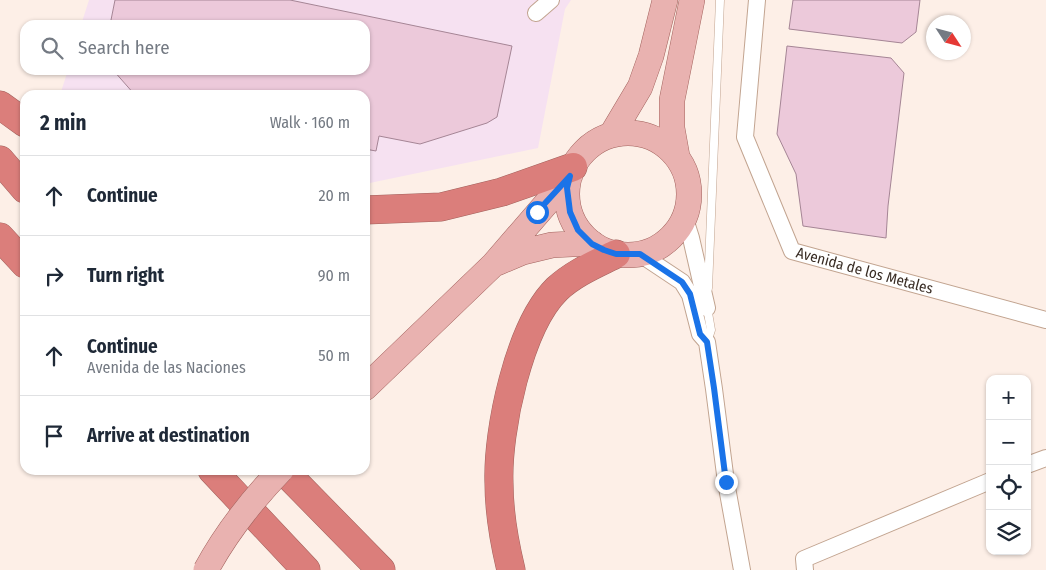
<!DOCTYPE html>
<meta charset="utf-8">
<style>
body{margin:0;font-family:"Fira Sans Condensed",sans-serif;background:#f2f2f3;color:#1f2937}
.controls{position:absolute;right:15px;bottom:15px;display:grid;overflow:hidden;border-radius:10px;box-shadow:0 1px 4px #0004}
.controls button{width:45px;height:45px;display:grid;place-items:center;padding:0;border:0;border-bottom:1px solid #e0e1e3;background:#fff;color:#1f2937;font:25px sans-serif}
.compass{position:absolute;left:926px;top:15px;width:45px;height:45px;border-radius:50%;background:#fff;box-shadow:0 1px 4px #0004;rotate:126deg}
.stop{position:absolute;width:15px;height:15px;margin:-11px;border:4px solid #1a73e8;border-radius:50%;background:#fff}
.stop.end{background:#1a73e8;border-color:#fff;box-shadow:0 1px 5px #0008}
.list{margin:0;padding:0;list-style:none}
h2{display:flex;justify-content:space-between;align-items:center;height:65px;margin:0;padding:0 20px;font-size:21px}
h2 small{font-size:16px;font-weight:400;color:#747a83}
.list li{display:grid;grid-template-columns:32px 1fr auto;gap:15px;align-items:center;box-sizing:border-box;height:80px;padding:0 20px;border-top:1px solid #e0e1e3}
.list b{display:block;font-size:19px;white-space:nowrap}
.list p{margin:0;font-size:16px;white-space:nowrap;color:#747a83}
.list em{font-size:16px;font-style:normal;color:#747a83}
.icon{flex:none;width:28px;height:28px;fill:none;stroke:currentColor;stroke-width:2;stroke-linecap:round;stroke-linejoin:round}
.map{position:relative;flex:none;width:1046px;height:570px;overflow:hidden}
.search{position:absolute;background:#fff;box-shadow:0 1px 4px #0004;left:20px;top:20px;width:350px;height:55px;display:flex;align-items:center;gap:12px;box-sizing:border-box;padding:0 18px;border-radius:15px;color:#747a83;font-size:19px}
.panel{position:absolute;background:#fff;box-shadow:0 1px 4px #0004;left:20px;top:90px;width:350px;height:385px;border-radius:15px}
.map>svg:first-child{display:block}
.commercial{fill:#f6e1f1}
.building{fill:#ecc9da;stroke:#a58595}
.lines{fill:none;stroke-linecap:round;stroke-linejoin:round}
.service-casing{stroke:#c2a490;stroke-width:9}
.minor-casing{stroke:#c2a490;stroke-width:18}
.primary-casing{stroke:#a2625d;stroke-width:26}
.motorway-casing{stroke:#a2625d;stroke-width:29}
.service{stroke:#fff;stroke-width:8}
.minor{stroke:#fff;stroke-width:16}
.primary{stroke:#e9b2b0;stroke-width:25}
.motorway{stroke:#db7e7b;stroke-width:28}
.primary-bridge-casing{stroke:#a2625d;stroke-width:26;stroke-linecap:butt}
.primary-bridge{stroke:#e9b2b0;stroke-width:25}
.route{stroke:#1a73e8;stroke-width:6}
.labels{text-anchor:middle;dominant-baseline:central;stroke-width:4;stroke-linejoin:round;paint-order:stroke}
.street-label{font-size:15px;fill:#392d25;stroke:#fdefe7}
</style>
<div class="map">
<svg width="1046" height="570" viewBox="0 0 1046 570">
<rect width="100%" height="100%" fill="#fdefe7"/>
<!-- commercial -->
<path class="commercial" d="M89,0H571L565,9L538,148L365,184V95H60L68,70H365V25H81Z"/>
<!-- building -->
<path class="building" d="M115,0H290L512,46L497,117L487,123L420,144L379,136L376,151L365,149V95H135L113,70H365V25H110Z
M793,0H920L916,32L902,43L789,29Z
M787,46L891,58L904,73L888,206L886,238L803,226L796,174L777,134Z"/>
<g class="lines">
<defs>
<path id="service" d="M708,288L720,0
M707,342L711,330L707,307"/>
<g id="minor">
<path id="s1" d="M757,0L745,137L792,251L1046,320"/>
<path d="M536,13L551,0"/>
<path d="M685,219L691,238L707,308"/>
<path d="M640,254L682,282L690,295L700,334L707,342L714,389L726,482L742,570"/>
<path d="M1027,465L1046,458"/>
<path d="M805,570L804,559L990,481"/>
</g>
<path id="primary" d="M567 194a61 61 0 1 1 122 0a61 61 0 1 1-122 0Z
M612,134L640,87L651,56L665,0
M677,156L672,128V100L692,0
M497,263L523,252L552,245L592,243
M365,388L494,264L570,176"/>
<path id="motorway" d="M0,105L25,123
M0,160L25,189
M365,210L441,207L502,192L573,167
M0,237L25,264
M212,470L306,570
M283,470L381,570
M511,570C504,541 499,512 499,483C497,431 519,326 557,289C574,273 596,264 616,254"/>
</defs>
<!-- service casing -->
<use href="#service" class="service-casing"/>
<!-- minor casing -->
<use href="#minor" class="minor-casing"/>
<!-- primary casing -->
<use href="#primary" class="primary-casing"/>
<!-- motorway casing -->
<use href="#motorway" class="motorway-casing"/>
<!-- service -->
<use href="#service" class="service"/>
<!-- minor -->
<use href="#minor" class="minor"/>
<!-- primary -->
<use href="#primary" class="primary"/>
<!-- motorway -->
<use href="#motorway" class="motorway"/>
<defs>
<path id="primary-bridge" d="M206,570C226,533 252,500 281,470"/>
</defs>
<!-- primary-bridge casing -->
<use href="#primary-bridge" class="primary-bridge-casing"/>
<!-- primary-bridge -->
<use href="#primary-bridge" class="primary-bridge"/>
</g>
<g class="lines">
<!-- route -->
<path class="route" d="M537,212L570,176L567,188L570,212L578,230L592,244L604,250L616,254H640L682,282L690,294L700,334L707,342L714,388L726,482"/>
</g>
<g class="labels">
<!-- street labels -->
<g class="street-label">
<text stroke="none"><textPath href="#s1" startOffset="336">Avenida de los Metales</textPath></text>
</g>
</g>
</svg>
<div class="controls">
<button>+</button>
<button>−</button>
<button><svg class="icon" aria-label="locate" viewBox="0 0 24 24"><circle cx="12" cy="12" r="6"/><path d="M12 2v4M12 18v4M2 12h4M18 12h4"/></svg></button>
<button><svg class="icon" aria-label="layers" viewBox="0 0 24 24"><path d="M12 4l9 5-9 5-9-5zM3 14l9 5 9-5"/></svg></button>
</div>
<svg class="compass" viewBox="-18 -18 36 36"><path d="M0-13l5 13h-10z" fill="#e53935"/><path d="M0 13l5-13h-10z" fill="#747a83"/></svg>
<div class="stop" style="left:537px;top:212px"></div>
<div class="stop end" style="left:726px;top:482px"></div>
<div class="search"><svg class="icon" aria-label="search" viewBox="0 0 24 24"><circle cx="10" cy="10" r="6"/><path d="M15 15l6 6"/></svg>Search here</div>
<section class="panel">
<h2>2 min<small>Walk · 160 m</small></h2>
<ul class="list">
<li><svg class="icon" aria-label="ahead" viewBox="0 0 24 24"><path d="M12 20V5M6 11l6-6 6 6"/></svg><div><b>Continue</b></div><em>20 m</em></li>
<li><svg class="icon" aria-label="right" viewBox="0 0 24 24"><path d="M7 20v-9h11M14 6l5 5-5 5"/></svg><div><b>Turn right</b></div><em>90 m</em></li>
<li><svg class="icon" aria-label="ahead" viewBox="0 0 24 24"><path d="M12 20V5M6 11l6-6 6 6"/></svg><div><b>Continue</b><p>Avenida de las Naciones</p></div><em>50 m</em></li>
<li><svg class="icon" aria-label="arrive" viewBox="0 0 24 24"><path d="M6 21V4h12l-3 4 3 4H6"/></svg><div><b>Arrive at destination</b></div></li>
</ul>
</section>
</div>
